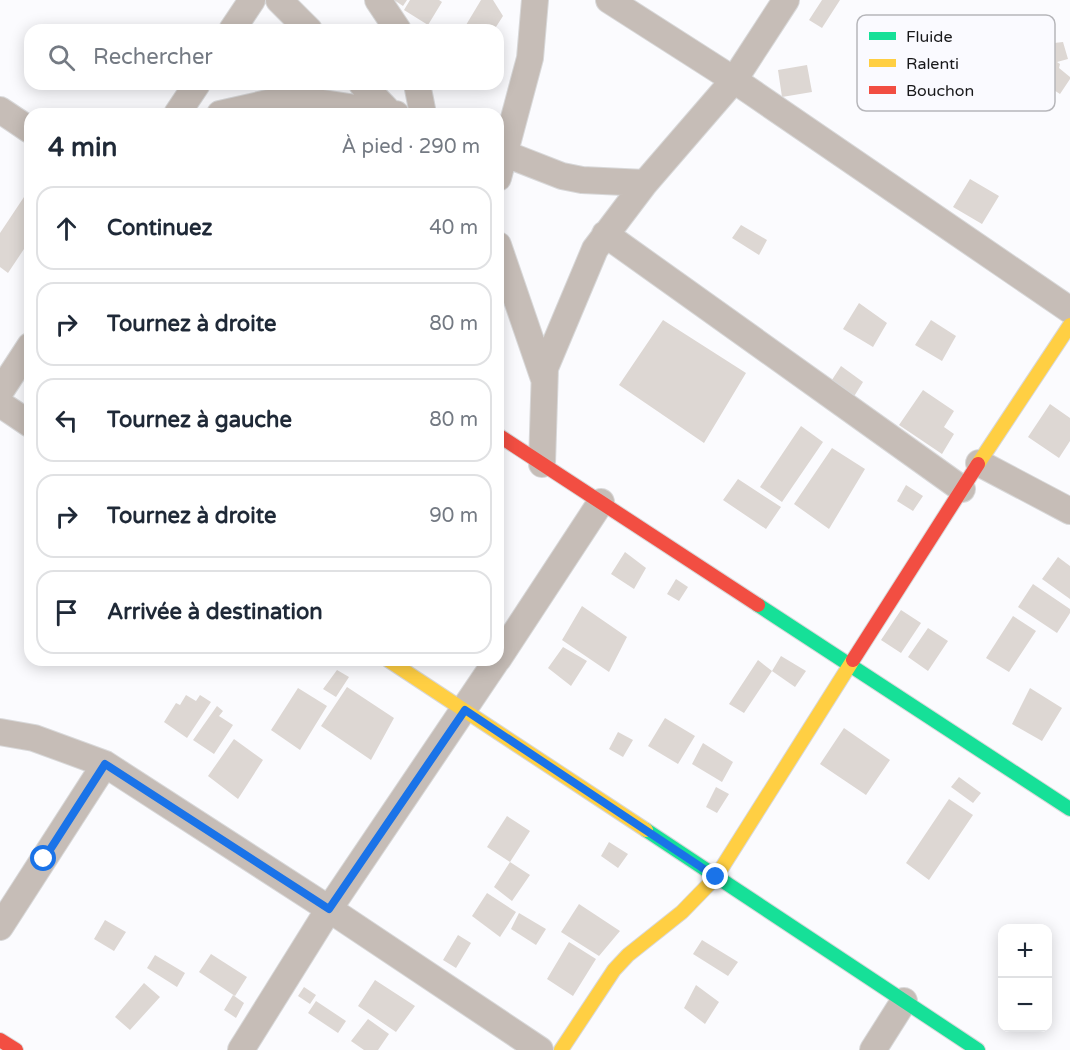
<!DOCTYPE html>
<html lang="fr">
<meta charset="utf-8">
<style>
body{margin:0;font-family:"Varela Round",sans-serif;background:#f6f6f7;color:#1f2937}
.controls{position:absolute;right:18px;bottom:18px;display:grid;overflow:hidden;border-radius:12px;box-shadow:0 3px 15px #0003}
.controls button{width:54px;height:54px;display:grid;place-items:center;padding:0;border:0;border-bottom:2px solid #e0e1e3;background:#fff;color:#1f2937;font:30px sans-serif}
.stop{position:absolute;width:18px;height:18px;margin:-14px;border:4px solid #1a73e8;border-radius:50%;background:#fff}
.stop.end{background:#1a73e8;border-color:#fff;box-shadow:0 2px 6px #0008}
.list{margin:0;padding:0;list-style:none}
h2{display:flex;justify-content:space-between;align-items:center;height:78px;margin:0;padding:0 24px;font-size:26px}
h2 small{font-size:20px;font-weight:400;color:#747a83}
.list li{display:grid;grid-template-columns:39px 1fr auto;gap:18px;align-items:center;box-sizing:border-box;height:84px;margin:0 12px 12px;padding:0 12px;border:2px solid #e0e1e3;border-radius:18px}
.list b{display:block;font-size:22px;white-space:nowrap}
.list em{font-size:20px;font-style:normal;color:#747a83}
.icon{flex:none;width:33px;height:33px;fill:none;stroke:currentColor;stroke-width:2;stroke-linecap:round;stroke-linejoin:round}
.map{position:relative;flex:none;width:1070px;height:1050px;overflow:hidden}
.search{position:absolute;background:#fff;box-shadow:0 3px 15px #0003;left:24px;top:24px;width:480px;height:66px;display:flex;align-items:center;gap:15px;box-sizing:border-box;padding:0 21px;border-radius:18px;color:#747a83;font-size:22px}
.panel{position:absolute;background:#fff;box-shadow:0 3px 15px #0003;left:24px;top:108px;width:480px;height:558px;border-radius:18px}
.map>svg:first-child{display:block}
.building{fill:#ddd7d3}
.lines{fill:none;stroke-linecap:round;stroke-linejoin:round}
.street-casing{stroke:#d8d8d9;stroke-width:28}
.fast-casing{stroke:#d8d8d9;stroke-width:16}
.slow-casing{stroke:#d8d8d9;stroke-width:16}
.jam-casing{stroke:#d8d8d9;stroke-width:16}
.street{stroke:#c6bdb7;stroke-width:26}
.fast{stroke:#16e098;stroke-width:14}
.slow{stroke:#ffcf43;stroke-width:14}
.jam{stroke:#f24e42;stroke-width:14}
.route{stroke:#1a73e8;stroke-width:8}
.key{fill:#fafaff;stroke:#b6b6ba;stroke-width:1.5}
.key-label{font-size:16px;fill:#18181a}
</style>
<div class="map">
<svg width="1070" height="1050" viewBox="0 0 1070 1050">
<rect width="100%" height="100%" fill="#fbfbfe"/>
<!-- building -->
<path class="building" d="M394,0H407L403,6Z
M410,0H439L442,2L428,25L404,10Z
M481,0H493L503,16L494,30H463Z
M822,0H840L822,28L809,20Z
M1035,21L1037,28L1034,35L1050,48L1054,43L1063,42L1068,59L1057,62L1060,64L1059,68L1070,77V79L1060,94L1043,83L1039,90L1042,103L1023,106L1019,95L1023,89L1009,79H1004L1002,82L991,85L988,68L995,65L992,60L1008,36L1015,32L1014,25Z
M807,65L812,92L782,97L778,70Z
M970,179L999,196L982,224L953,207Z
M30,188V240L8,273L0,267V233Z
M741,225L767,240L759,255L732,238Z
M859,303L887,323L873,347L843,329Z
M663,320L746,373L704,443L619,385Z
M931,320L956,336L942,361L915,345Z
M841,366L863,382L853,398L830,383Z
M923,390L954,411L944,427L954,434L942,454L899,425Z
M1050,404L1070,418V441L1059,458L1028,437Z
M801,426L823,442L782,502L760,487Z
M832,448L865,469L829,529L794,504Z
M738,479L781,507L766,529L723,500Z
M906,485L923,496L913,511L897,501Z
M625,552L646,568L634,589L611,574Z
M1058,557L1070,566V599L1042,579Z
M676,579L688,587L679,601L667,594Z
M1033,584L1070,609V613L1057,633L1018,607Z
M582,606L627,637L609,672L562,640Z
M901,610L921,623L901,653L881,640Z
M1013,616L1036,631L1009,672L986,658Z
M928,628L948,641L928,671L908,657Z
M563,647L587,661L571,686L548,668Z
M781,656L806,671L795,687L772,671L744,713L729,704L758,660L772,671Z
M337,670L349,677L336,697L323,689Z
M347,687L394,718L371,760L321,726Z
M298,688L327,706L300,750L271,730Z
M1030,688L1062,708L1042,741L1012,724Z
M186,695L196,701L200,695L211,702L187,738L164,722L176,703L180,705Z
M217,706L223,711L219,716L233,725L214,754L193,740Z
M665,718L695,736L678,764L648,746Z
M844,728L890,760L866,795L820,764Z
M618,732L633,740L623,757L609,749Z
M234,739L263,760L238,799L208,776Z
M703,743L733,762L722,782L692,764Z
M959,777L981,793L973,803L951,787Z
M716,787L729,794L717,813L706,807Z
M949,799L973,815L929,880L906,863Z
M507,816L530,831L510,862L487,847Z
M609,842L628,854L618,868L601,856Z
M510,862L530,875L512,901L494,887Z
M487,893L516,912L500,937L472,916Z
M579,904L620,931L599,956L561,932Z
M519,913L546,929L536,945L511,929Z
M105,920L126,932L114,951L94,939Z
M458,935L471,943L456,968L443,960Z
M702,940L738,962L728,976L693,954Z
M569,942L596,959L573,996L547,979Z
M211,954L247,977L235,996L199,972Z
M155,955L185,973L177,987L147,968Z
M375,980L415,1006L396,1032L358,1006Z
M144,983L160,997L130,1030L115,1017Z
M696,985L719,1002L705,1024L684,1008Z
M304,987L316,995L310,1004L298,996Z
M233,995L244,1003L236,1018L224,1010Z
M316,1001L346,1021L338,1033L308,1013Z
M368,1019L389,1034L378,1050H364L351,1041Z"/>
<g class="lines">
<defs>
<path id="street" d="M279,0L309,30
M378,0L398,30
M609,0L734,80L1070,310
M232,30L252,0
M362,84L389,112
M417,84L423,114
M0,110L30,130
M177,114L197,84
M220,114L268,103H323L396,114
M498,151L562,176L582,180L645,183
M498,178L530,58L535,0
M605,234L962,489
M498,245L544,379
M0,392L30,346
M0,404L30,424
M979,463L1070,511
M542,464L545,368L595,249L645,183L734,80L786,0
M498,659L601,502
M0,732L34,738L105,764L329,909L540,1050
M0,927L105,764
M241,1050L329,909L497,660
M873,1050L904,1001"/>
<path id="fast" d="M758,605L1070,809
M646,830L978,1050"/>
<path id="slow" d="M978,464L1070,325
M388,660L646,830
M561,1050L614,970L628,955L682,912L716,877L853,660"/>
<path id="jam" d="M498,435L758,605
M853,660L978,464
M0,1040L16,1050"/>
</defs>
<!-- street casing -->
<use href="#street" class="street-casing"/>
<!-- fast casing -->
<use href="#fast" class="fast-casing"/>
<!-- slow casing -->
<use href="#slow" class="slow-casing"/>
<!-- jam casing -->
<use href="#jam" class="jam-casing"/>
<!-- street -->
<use href="#street" class="street"/>
<!-- fast -->
<use href="#fast" class="fast"/>
<!-- slow -->
<use href="#slow" class="slow"/>
<!-- jam -->
<use href="#jam" class="jam"/>
</g>
<g class="lines">
<!-- route -->
<path class="route" d="M44,859L105,764L329,909L465,710L716,877"/>
</g>
<!-- legend -->
<rect x="857" y="15" width="198" height="96" rx="9" class="key"/>
<rect x="869" y="32" width="27" height="8" fill="#16e098"/>
<rect x="869" y="59" width="27" height="8" fill="#ffcf43"/>
<rect x="869" y="86" width="27" height="8" fill="#f24e42"/>
<g class="key-label">
<text x="906" y="42">Fluide</text>
<text x="906" y="69">Ralenti</text>
<text x="906" y="96">Bouchon</text>
</g>
</svg>
<div class="controls">
<button>+</button>
<button>−</button>
</div>
<div class="stop" style="left:44px;top:859px"></div>
<div class="stop end" style="left:716px;top:877px"></div>
<div class="search"><svg class="icon" aria-label="search" viewBox="0 0 24 24"><circle cx="10" cy="10" r="6"/><path d="M15 15l6 6"/></svg>Rechercher</div>
<section class="panel">
<h2>4 min<small>À pied · 290 m</small></h2>
<ul class="list">
<li><svg class="icon" aria-label="ahead" viewBox="0 0 24 24"><path d="M12 20V5M6 11l6-6 6 6"/></svg><div><b>Continuez</b></div><em>40 m</em></li>
<li><svg class="icon" aria-label="right" viewBox="0 0 24 24"><path d="M7 20v-9h11M14 6l5 5-5 5"/></svg><div><b>Tournez à droite</b></div><em>80 m</em></li>
<li><svg class="icon" aria-label="left" viewBox="0 0 24 24"><path d="M17 20v-9H6M10 6l-5 5 5 5"/></svg><div><b>Tournez à gauche</b></div><em>80 m</em></li>
<li><svg class="icon" aria-label="right" viewBox="0 0 24 24"><path d="M7 20v-9h11M14 6l5 5-5 5"/></svg><div><b>Tournez à droite</b></div><em>90 m</em></li>
<li><svg class="icon" aria-label="arrive" viewBox="0 0 24 24"><path d="M6 21V4h12l-3 4 3 4H6"/></svg><div><b>Arrivée à destination</b></div></li>
</ul>
</section>
</div>
